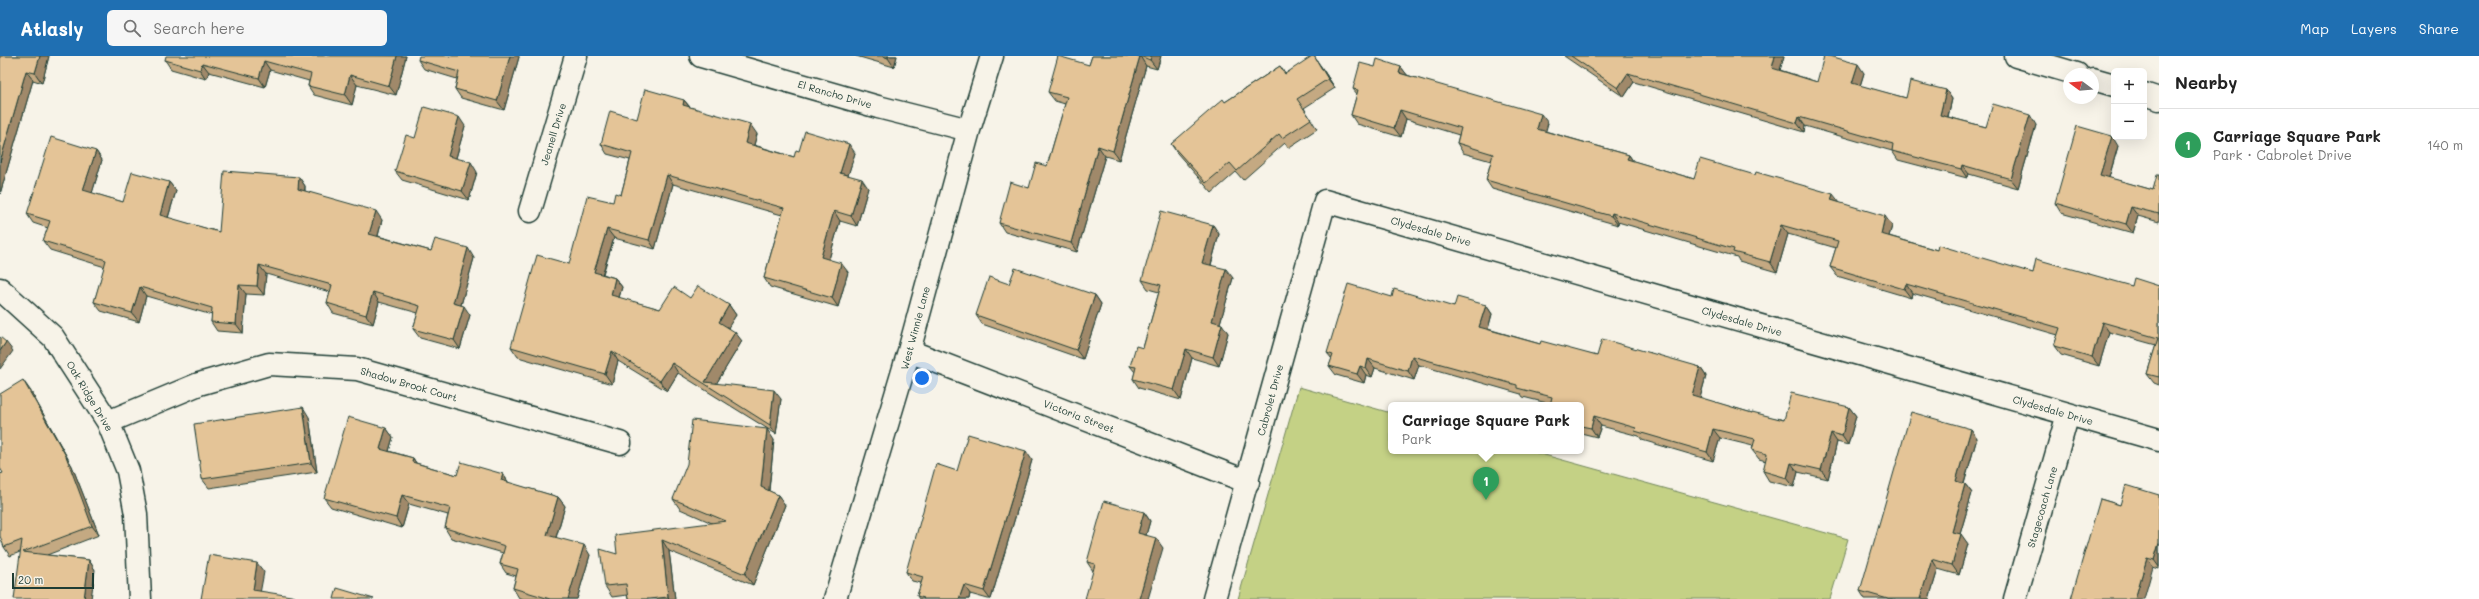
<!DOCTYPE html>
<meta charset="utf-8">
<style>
body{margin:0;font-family:Mali,sans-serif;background:#f6f6f6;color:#222}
.controls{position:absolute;right:12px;top:12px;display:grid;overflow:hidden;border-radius:6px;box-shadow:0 4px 16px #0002}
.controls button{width:36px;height:36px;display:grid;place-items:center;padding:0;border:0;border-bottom:1px solid #e0e0e0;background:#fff;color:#222;font:20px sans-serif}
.compass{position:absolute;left:2063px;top:12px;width:36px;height:36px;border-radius:50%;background:#fff;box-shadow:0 4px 16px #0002;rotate:286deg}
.scale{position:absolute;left:12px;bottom:10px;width:82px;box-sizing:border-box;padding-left:4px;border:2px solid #1f3d34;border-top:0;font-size:11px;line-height:14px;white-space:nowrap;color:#1f3d34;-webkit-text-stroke:3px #f7f3e8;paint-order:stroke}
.you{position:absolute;left:922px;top:322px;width:14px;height:14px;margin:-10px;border:3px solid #fff;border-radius:50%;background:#1a73e8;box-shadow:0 0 0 6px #1a73e833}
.badge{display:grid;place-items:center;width:26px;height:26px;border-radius:50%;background:#1f6fb2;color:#fff;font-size:13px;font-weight:700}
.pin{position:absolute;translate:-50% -33px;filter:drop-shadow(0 1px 2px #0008)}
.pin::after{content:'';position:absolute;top:21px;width:14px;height:12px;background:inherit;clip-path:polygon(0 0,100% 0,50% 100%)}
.popup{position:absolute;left:1388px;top:346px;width:196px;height:52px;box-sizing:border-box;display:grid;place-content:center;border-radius:6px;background:#fff;filter:drop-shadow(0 1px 3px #0005);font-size:13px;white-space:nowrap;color:#767676}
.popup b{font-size:15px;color:#222}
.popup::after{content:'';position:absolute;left:50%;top:100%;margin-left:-8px;border:8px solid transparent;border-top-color:#fff}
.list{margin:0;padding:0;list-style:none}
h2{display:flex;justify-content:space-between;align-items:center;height:52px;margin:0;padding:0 16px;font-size:17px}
h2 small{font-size:13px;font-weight:400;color:#767676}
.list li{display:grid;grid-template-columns:26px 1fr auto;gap:12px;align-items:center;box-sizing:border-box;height:72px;padding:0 16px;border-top:1px solid #e0e0e0}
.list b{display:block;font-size:15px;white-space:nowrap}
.list p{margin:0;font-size:13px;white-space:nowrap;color:#767676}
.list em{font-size:13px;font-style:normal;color:#767676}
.icon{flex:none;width:22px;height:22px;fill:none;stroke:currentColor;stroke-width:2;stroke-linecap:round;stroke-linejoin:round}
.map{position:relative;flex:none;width:2159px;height:543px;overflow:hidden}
header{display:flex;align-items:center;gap:24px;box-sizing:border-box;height:56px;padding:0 20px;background:#1f6fb2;color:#fff}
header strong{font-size:19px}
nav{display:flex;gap:22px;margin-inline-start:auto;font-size:14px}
.search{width:280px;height:36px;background:#f6f6f6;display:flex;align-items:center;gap:10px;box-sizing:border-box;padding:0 14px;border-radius:6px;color:#767676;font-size:15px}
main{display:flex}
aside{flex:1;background:#fff}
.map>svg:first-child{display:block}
.green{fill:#c4d185;stroke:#72875c}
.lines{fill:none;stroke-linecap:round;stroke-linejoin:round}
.minor-casing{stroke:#1f3d34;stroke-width:25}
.minor{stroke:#f7f3e8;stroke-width:22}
.wall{fill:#c4a982;stroke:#1f3d34}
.shaded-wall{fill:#a0896a;stroke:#1f3d34}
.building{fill:#e4c497;stroke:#1f3d34}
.labels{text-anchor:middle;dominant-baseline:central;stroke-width:3.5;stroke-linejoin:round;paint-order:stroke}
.street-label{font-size:10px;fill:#1f3d34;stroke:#f7f3e8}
</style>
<header>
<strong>Atlasly</strong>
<div class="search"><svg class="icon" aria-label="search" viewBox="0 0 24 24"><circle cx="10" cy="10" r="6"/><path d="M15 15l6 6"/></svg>Search here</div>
<nav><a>Map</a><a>Layers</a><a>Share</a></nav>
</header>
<main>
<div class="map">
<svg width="2159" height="543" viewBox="0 0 2159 543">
<rect width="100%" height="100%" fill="#f7f3e8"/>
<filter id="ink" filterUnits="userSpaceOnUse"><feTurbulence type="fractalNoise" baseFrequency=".025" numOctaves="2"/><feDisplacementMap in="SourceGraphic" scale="8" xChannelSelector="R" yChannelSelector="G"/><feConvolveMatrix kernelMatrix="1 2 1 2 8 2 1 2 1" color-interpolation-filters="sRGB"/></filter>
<g filter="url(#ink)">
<!-- green -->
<path class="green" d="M1299,331L1391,357V395H1530L1848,483L1830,543H1238Z"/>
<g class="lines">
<defs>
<path id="minor" d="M701,0L878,51L969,74
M2016,0L2077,18
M2093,23L2114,29
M2144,38L2159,43
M530,155L576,0
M0,233L53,281L108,366L128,415L136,458L140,543
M909,295L1248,426
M108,366L199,328L269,308L357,313L620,387
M835,543L909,295L969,74L992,0
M1214,543L1325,145L2159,384
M2015,543L2068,358"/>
</defs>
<!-- minor casing -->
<use href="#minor" class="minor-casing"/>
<!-- minor -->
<use href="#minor" class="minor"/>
</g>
<!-- wall -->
<path class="wall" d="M0,0H49L42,27L33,24L0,138Z
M406,0L396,39L357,29L352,49L314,39L308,30L309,25L270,14L265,31L209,16L206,23L171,13L165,4Z
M856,0H897L894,11Z
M1092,0H1161L1157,13L1146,10L1119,104L1105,100L1077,196L1005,176L999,167L1047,110L1065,48L1055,45L1048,36L1089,9Z
M1564,0H1784L1780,14L1817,26L1864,17L1860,30L1906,42L1946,34L1952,43L1948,61L1986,71L2036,69L2018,132L1969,118L1967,122L1898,104L1892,95L1805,70L1804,76L1634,26L1624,41Z
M519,1L504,54L461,42L455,33L457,23L424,13L418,4Z
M1320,9L1335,32L1304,52L1317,73L1288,92L1285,87L1243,124L1236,116L1212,137L1177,97L1171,88L1225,46L1280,10L1285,18Z
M1375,11H1401L1407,19L1548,67L1545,75L1629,99L1633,105L1694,123L1839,147L1892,170L1889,180L1937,194L2033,217L2132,230H2159V329L2154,327L2147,318L2156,289L2109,276L2099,310L2061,299L2054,290L2058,279L1912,237L1911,242L1837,220L1830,211L1836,192L1788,178L1777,216L1739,205L1737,201L1618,166V169L1492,133L1486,124L1491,105L1463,97L1457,87L1459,79L1406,63L1401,81L1357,68L1351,59L1357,38L1353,33Z
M684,44L690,51L757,78L754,89L794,101L799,95L855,97L848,119L868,132L857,170L840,165L829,203L848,216L838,251L770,231L764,222L782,159L673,128L655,193L614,182L603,218L615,222L622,231L619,242L660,253L690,242L729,249L736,259L728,271L742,285L716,328L781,343L776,378L678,317L667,335L618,305L612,328L518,301L511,291L569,208L613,146L621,139L630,104L607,98L601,88L637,63Z
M465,70L456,102L477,116L469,144L402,124L395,115L415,82Z
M2118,90L2109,122L2153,134L2159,119V166L2138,160L2133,177L2061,157L2055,147Z
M96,95L102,104L92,137L123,146L169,126L176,135L168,162L219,176L299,121L305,130V135L382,164L378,180L431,195L474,202L461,249L470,259L460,293L420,282L413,273L418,257L379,246L373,268L333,257L327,247L330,236L266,218L264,239L246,238L243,277L217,275L211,266L212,259L146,240L139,266L101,255L94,246L105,211L50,194L43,185L48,172L33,167L27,158Z
M1213,169L1219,178L1211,209L1233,222L1220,267L1228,277L1219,310L1192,302L1181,344L1139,332L1133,323L1135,316L1130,310L1143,292L1159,236L1148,233L1142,224Z
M1009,228L1095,239L1101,248L1083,303L982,268L976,259Z
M1392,241L1454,251L1486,249L1492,258L1488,273L1540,288L1597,300L1700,311L1706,320L1700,342L1752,357L1784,364L1849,351L1856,360L1848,389L1837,386L1828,423L1798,416L1794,431L1769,425L1763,415L1766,405L1759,403L1752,394L1753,390L1720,382L1713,405L1642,384L1639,380L1601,370L1597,381L1581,377V349L1551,348L1523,341L1521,338L1419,309L1414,324L1375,312L1372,321L1366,319L1364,327L1336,319L1329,310L1332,303L1327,297Z
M30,334L72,410L99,479L47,499L89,504L95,514L20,496L10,500L4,491L3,417Z
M309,361L317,416L209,432L202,423Z
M386,372L393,381L389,395L413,402L416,407L457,419L503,418L509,427L558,441L565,450L556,482L590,499L577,543H524L519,542L513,532L516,520L506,517L500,508L503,497L451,482L445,472L448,459L409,448L402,472L331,451L324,442Z
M1971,373L1977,382L1964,428H1965L1972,437L1960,478L1968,488L1959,519L1938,513L1929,543H1865L1860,535Z
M774,384L769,435L778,439L785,449L753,529L669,495L675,543H628L627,539L612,541L605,530L617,498L712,467L680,453L673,443Z
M1032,404L991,543H988L970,538L969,543H919L917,540L921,527L912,525L906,516L957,415Z
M2159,439V513L2153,511L2100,443L2120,449Z
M1144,456L1150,465L1146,479L1163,492L1093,515L1087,506Z"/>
<!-- shaded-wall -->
<path class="shaded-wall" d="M40,0H49L42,27L35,17Z
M397,0H406L396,39L389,30Z
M510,0H519V1L504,54L497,45Z
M888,0H897L894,11L888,2Z
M1140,0L1146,10L1119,104L1113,95Z
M1151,0H1161L1157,13L1150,4Z
M1314,0L1320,9L1335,32L1328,23Z
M1775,0H1784L1778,21L1772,12Z
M264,5L270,14L265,31L259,22Z
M202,7L209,16L206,23L200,14Z
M1858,8L1864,17L1858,36L1852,27Z
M1401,11L1408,20L1399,17Z
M26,15L33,24L0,138V106Z
M1628,17L1634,26L1624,41L1618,32Z
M350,19L357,29L352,49L345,39Z
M1946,34L1952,43L1946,68L1940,59Z
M684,44L691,53L683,49Z
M1400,54L1406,63L1401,81L1394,72Z
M1541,58L1548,67L1544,82L1537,73Z
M2030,59L2036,69L2018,132L2011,123Z
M459,61L465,70L454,109L448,100Z
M1799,61L1805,70L1804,76L1797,67Z
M750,68L757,78L752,96L745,87Z
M2112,80L2118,90L2107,128L2100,119Z
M849,88L855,97L846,126L840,117Z
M1098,90L1105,100L1077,196L1071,187Z
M96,95L102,104L90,144L83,134Z
M1629,99L1635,108L1627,103Z
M471,106L477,116L469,144L462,135Z
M1962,109L1969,118L1967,122L1961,113Z
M667,119L673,128L655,193L649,184Z
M299,121L305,130L304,142L298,133Z
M862,123L868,132L857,170L851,160Z
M169,126L176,135L166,168L160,159Z
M1833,138L1840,147L1831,144Z
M2131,151L2138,160L2133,177L2126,168Z
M376,155L382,164L376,187L369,178Z
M834,155L840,165L827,210L821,201Z
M1612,157L1618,166V169L1611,160Z
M1885,160L1892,170L1887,187L1881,178Z
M1213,169L1219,178L1209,216L1202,207Z
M1781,169L1788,178L1777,216L1770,206Z
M607,173L614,182L600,225L594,216Z
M468,192L474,202L459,256L453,247Z
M841,207L848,216L838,251L832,242Z
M259,209L266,218L264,239L257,230Z
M1226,213L1233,222L1218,274L1212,265Z
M615,222L622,231L617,248L611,239Z
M1906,228L1912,237L1911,242L1904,233Z
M239,229L246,238L243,277L236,268Z
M140,231L146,240L139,266L132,257Z
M373,236L379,246L373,268L366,259Z
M1095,239L1101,248L1083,303L1076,294Z
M729,249L736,259L726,275L719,266Z
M1486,249L1492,258L1486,280L1479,271Z
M464,250L470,259L460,293L454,284Z
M2102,266L2109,276L2099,310L2092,301Z
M1222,268L1228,277L1219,310L1213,301Z
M735,276L742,285L713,333L705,326Z
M6,286L13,295L0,313V295Z
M1186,293L1192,302L1181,344L1174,334Z
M612,295L618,305L612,328L605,318Z
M1412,300L1419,309L1414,324L1408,315Z
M1368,303L1375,312L1372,321L1366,312Z
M672,307L678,317L667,335L660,325Z
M1360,310L1366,319L1364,327L1357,318Z
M1700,311L1706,320L1698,349L1692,339Z
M23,324L30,334L72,410L99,479L92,470Z
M774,334L781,343L776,378L770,369Z
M303,351L309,361L317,416L311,407Z
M1849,351L1856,360L1848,389L1842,380Z
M1594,360L1601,370L1597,381L1591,372Z
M386,372L393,381L387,402L380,393Z
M767,373L774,384L768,442L761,431Z
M1713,373L1720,382L1713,405L1707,396Z
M1971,373L1977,382L1962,434L1956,425Z
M1831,377L1837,386L1828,423L1821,414Z
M1026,395L1032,404L991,543H990L984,535Z
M413,402L419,412L412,406Z
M1791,407L1798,416L1794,431L1787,422Z
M503,418L509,428L501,424Z
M1965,428L1972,437L1958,485L1952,476Z
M402,439L409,448L402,472L396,462Z
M778,439L785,449L753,529L745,518Z
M558,441L565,450L554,488L547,479Z
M1144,456L1150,465L1144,486L1138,477Z
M1961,478L1968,488L1959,519L1952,509Z
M1156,482L1163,492L1148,543H1139Z
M662,484L669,495L675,543H670L668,541Z
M2159,487V511L2154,504Z
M584,489L590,499L577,543H568Z
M2147,502L2153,511L2144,543H2135Z
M1932,503L1938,513L1929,543H1920Z
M89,504L95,514L91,543H84Z
M257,507L264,516L259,543L253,534Z
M964,529L970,538L969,543H959Z"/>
<!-- building -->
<path class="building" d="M0,0H40L35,17L26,15L0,106Z
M166,0H397L389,30L350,19L345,39L308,30L311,18L264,5L259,22L202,7L200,14L165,4Z
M419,0H510L497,45L455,33L459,16L418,4Z
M882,0H888V2Z
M1058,0L1089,9L1092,0H1151L1150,4L1140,0L1113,95L1098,90L1071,187L999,167L1010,126L1029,132L1036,107L1047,110L1067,41L1048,36Z
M1312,0H1314L1328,23L1297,43L1311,63L1282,82L1279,78L1237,115L1230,107L1206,127L1171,88L1223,43L1225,46L1280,10L1285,18Z
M1571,0H1775L1772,12L1817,26L1824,0H1830L1858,8L1852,27L1906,42L1910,25L1946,34L1940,59L1986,71L1993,48L2030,59L2011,123L1962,109L1961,113L1892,95L1893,88L1799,61L1797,67L1628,17L1618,32Z
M1377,3L1401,11L1399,17L1541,58L1537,73L1629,99L1627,103L1694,123L1700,103L1755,119L1756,116L1833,138L1831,144L1885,160L1881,178L1937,194L1938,189L2033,217L2036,203L2132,230L2134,222L2159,230V321L2147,318L2158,282L2102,266L2092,301L2054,290L2060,272L1906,228L1904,233L1830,211L1838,185L1781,169L1770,206L1733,196L1734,193L1612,157L1611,160L1486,124L1493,98L1457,87L1461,72L1400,54L1394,72L1351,59L1358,34L1353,33L1360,7L1375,11Z
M645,33L684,44L683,49L750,68L745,87L794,101L796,94L799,95L805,75L849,88L840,117L862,123L851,160L834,155L821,201L841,207L832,242L764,222L784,152L667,119L649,184L607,173L594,216L615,222L611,239L660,253L674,231L690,242L698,230L729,249L719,266L735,276L705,326L774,334L770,369L672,307L660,325L612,295L605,318L511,291L537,199L569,208L587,140L613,146L615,137L621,139L632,97L601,88L610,55L637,63Z
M424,51L459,61L448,100L471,106L462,135L395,115L406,79L415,82Z
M2077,70L2112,80L2100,119L2153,134L2157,119H2159V158L2131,151L2126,168L2055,147Z
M51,81L96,95L83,134L123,146L132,116L169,126L160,159L219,176L224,115L299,121L298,133L376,155L369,178L431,195L435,183L468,192L453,247L464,250L454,284L413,273L420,250L373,236L366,259L327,247L332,229L259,209L257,230L239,229L236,268L211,266L212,252L140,231L132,257L94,246L106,204L43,185L50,165L27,158Z
M1161,155L1213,169L1202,207L1226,213L1212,265L1222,268L1213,301L1186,293L1174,334L1133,323L1136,311L1130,310L1136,290L1143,292L1161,229L1142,224Z
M1015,212L1095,239L1076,294L976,259L989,221L1009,228Z
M1348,228L1392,241L1394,233L1454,251L1457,241L1486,249L1479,271L1540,288L1541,285L1597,300L1602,283L1700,311L1692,339L1752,357V356L1784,364L1791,337L1849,351L1842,380L1831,377L1821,414L1791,407L1787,422L1763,415L1767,398L1752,394L1755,383L1713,373L1707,396L1635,375L1636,372L1594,360L1591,372L1581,370V349H1550L1552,341L1517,332V329L1412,300L1408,315L1368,303L1366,312L1360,310L1357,318L1329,310L1333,299L1327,297Z
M0,281L6,286L0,295Z
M23,324L66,400L92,470L23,496L89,504L84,543H14L22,484L4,491L0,480V418L3,417L0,412V338Z
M303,351L311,407L202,423L194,368Z
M1911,356L1971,373L1956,425L1965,428L1952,476L1961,478L1952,509L1932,503L1920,543H1888L1860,535Z
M348,361L386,372L380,393L413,402L412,406L457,419L461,406L503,418L501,424L558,441L547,479L584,489L568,543H550L513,532L518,513L500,508L505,490L445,472L450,452L402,439L396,462L324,442Z
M692,364L767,373L761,431L778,439L745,518L662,484L668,541L649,543H628L626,528L605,530L600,493L617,498L615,479L726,465L673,443L687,408Z
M968,378L1026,395L984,535L964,529L959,543H923L924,542L917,540L923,521L906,516L936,408L957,415Z
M2126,429L2159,439V487L2154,504L2147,502L2135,543H2071L2100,443L2120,449Z
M1104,445L1144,456L1138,477L1156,482L1139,543H1085L1095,508L1087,506Z
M209,499L257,507L253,534L291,540L300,543H201Z
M337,532L374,543H334Z"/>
</g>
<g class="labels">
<!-- street labels -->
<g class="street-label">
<text transform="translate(835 38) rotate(16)">El Rancho Drive</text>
<text transform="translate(553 78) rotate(-73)">Jeanell Drive</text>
<text transform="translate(1431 175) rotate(16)">Clydesdale Drive</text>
<text transform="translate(1742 265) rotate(16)">Clydesdale Drive</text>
<text transform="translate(915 272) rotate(-75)">West Winnie Lane</text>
<text transform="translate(409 328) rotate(16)">Shadow Brook Court</text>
<text transform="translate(90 340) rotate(59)">Oak Ridge Drive</text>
<text transform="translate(1270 344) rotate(-75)">Cabrolet Drive</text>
<text transform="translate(2053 354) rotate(16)">Clydesdale Drive</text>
<text transform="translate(1079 360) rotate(21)">Victoria Street</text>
<text transform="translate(2042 451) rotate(-74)">Stagecoach Lane</text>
</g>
</g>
</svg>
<div class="controls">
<button>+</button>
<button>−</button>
</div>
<svg class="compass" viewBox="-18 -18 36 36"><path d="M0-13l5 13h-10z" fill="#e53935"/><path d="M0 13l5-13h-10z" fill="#767676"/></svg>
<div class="scale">20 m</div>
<div class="you"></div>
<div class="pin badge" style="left:1486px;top:444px;background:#2e9e5b">1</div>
<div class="popup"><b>Carriage Square Park</b>Park</div>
</div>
<aside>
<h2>Nearby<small></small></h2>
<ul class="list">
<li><span class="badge" style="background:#2e9e5b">1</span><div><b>Carriage Square Park</b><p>Park · Cabrolet Drive</p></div><em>140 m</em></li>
</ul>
</aside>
</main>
